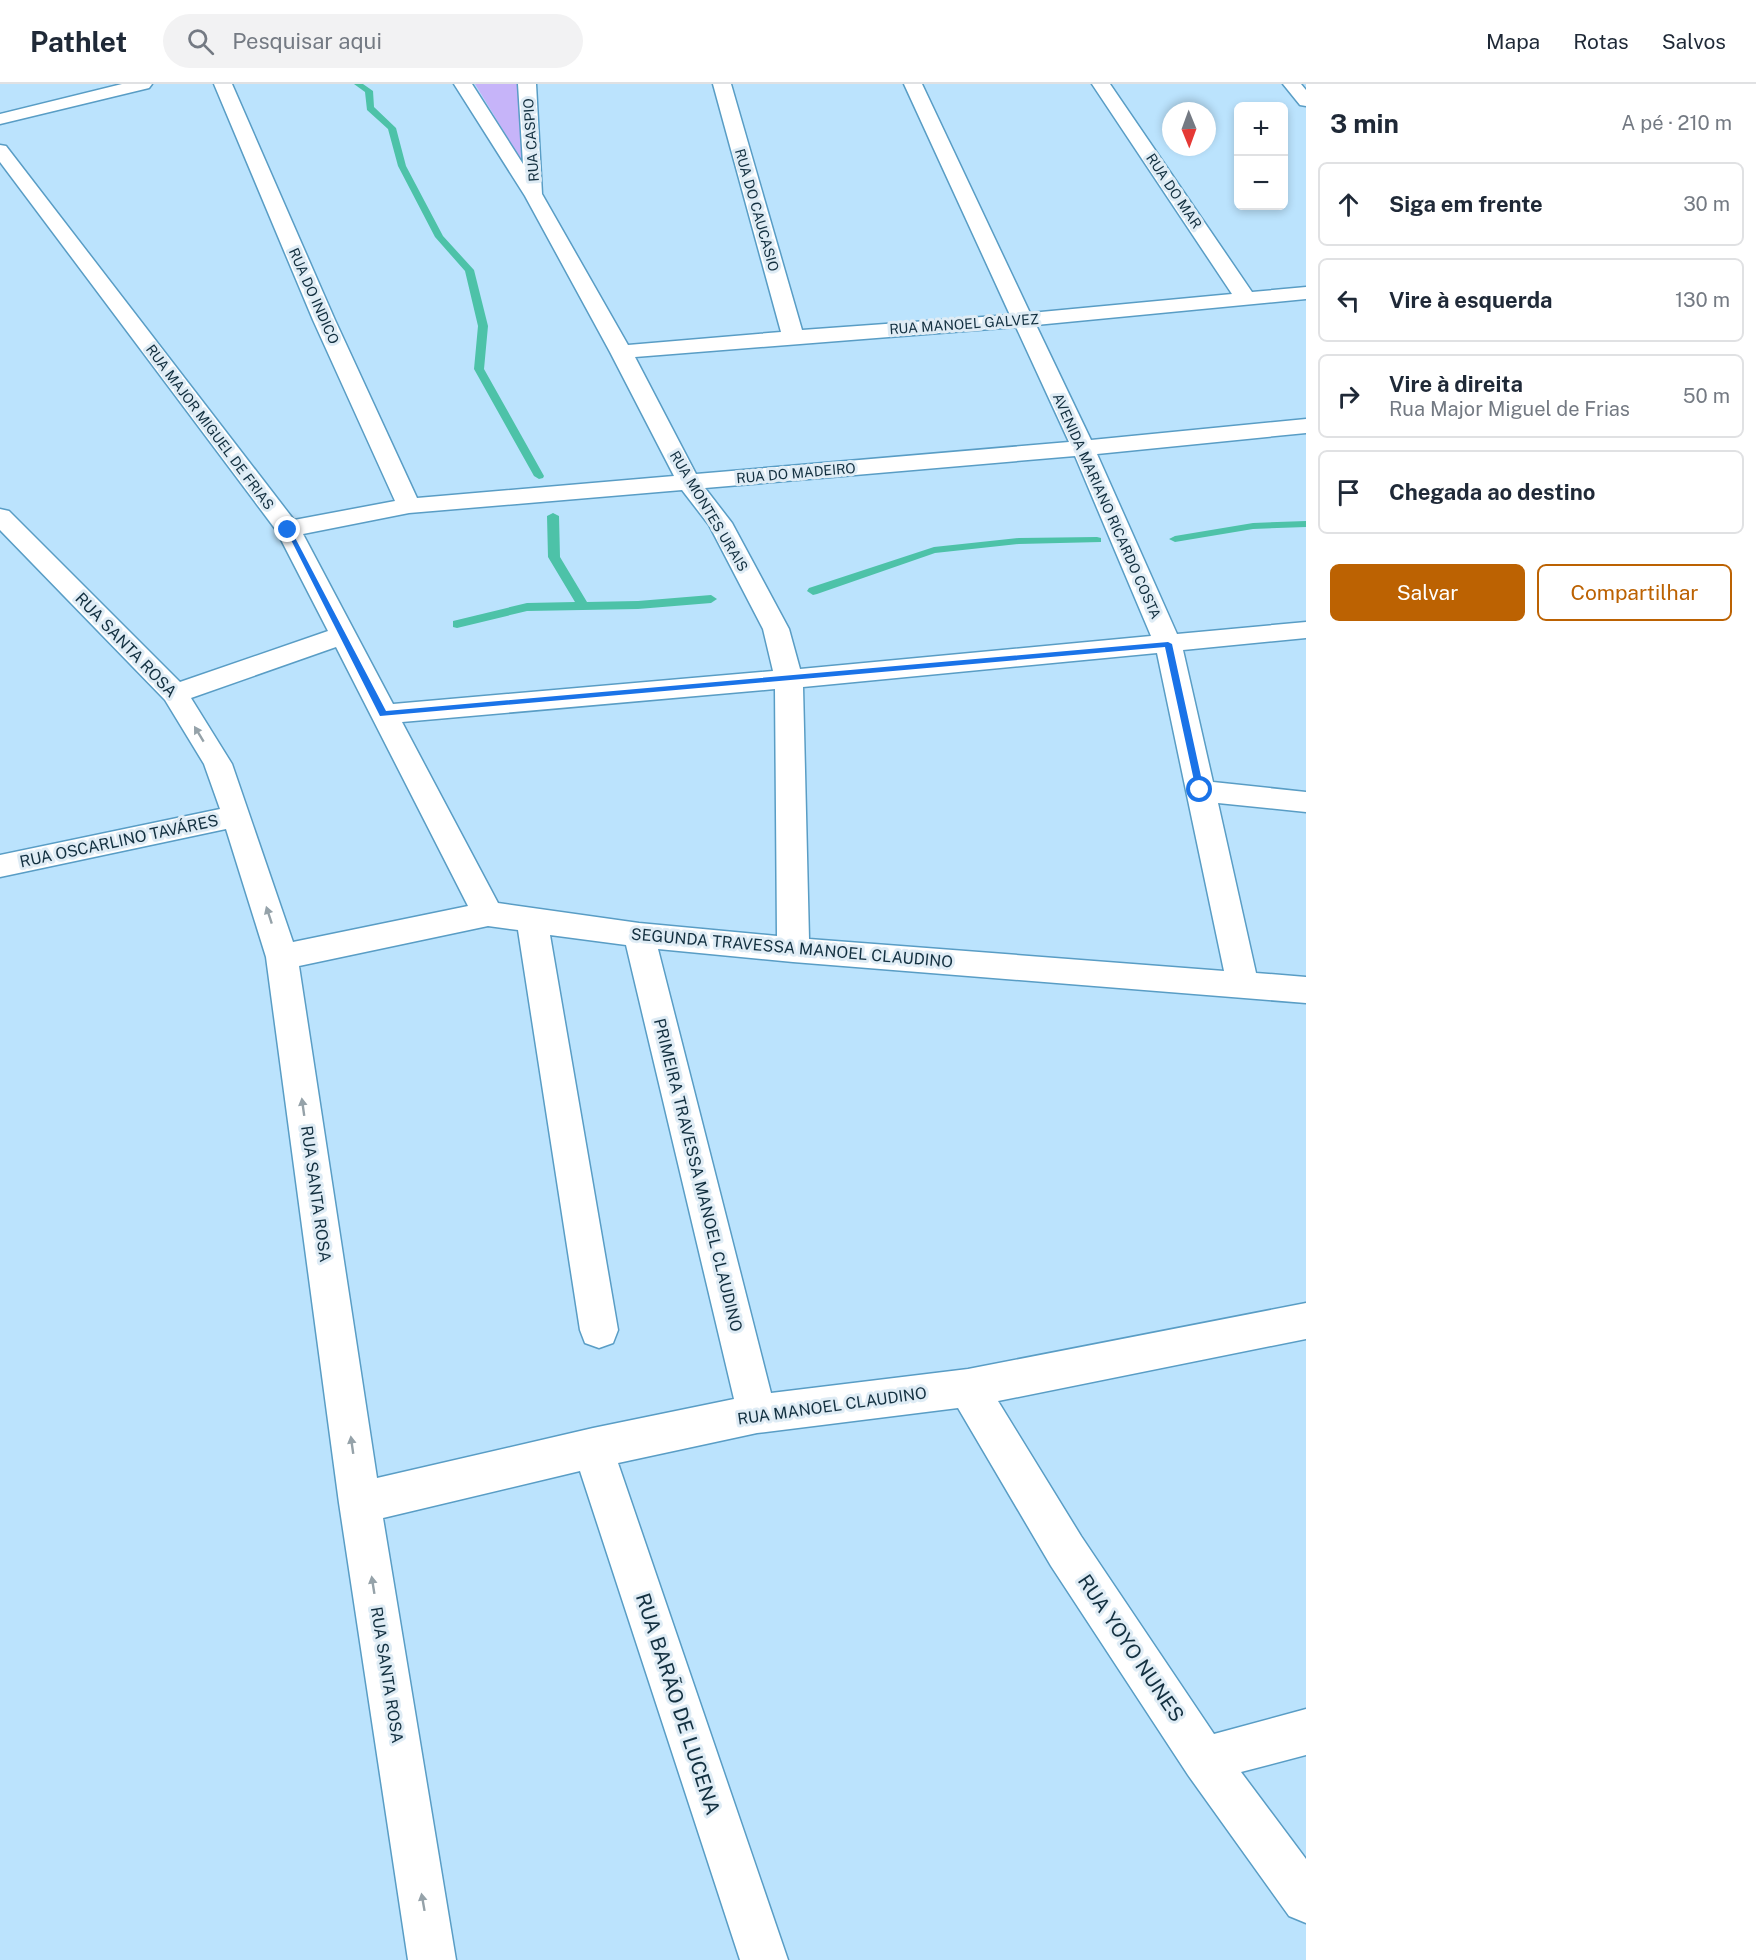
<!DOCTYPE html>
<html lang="pt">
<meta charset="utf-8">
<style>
body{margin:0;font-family:"Public Sans",sans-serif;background:#f2f2f3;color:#1f2937}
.controls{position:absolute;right:18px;top:18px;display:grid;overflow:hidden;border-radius:9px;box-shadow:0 3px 9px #0003}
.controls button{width:54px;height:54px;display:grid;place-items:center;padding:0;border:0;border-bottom:2px solid #e0e1e3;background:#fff;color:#1f2937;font:30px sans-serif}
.compass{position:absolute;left:1162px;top:18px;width:54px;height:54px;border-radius:50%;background:#fff;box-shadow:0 3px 9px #0003;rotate:179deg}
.stop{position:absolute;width:18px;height:18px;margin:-14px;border:4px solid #1a73e8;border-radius:50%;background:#fff}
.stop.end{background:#1a73e8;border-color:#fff;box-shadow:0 2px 6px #0008}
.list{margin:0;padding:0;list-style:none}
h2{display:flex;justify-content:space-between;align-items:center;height:78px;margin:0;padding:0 24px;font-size:26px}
h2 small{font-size:20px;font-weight:400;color:#747a83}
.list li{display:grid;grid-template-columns:39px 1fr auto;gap:18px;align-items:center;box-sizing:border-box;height:84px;margin:0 12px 12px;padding:0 12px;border:2px solid #e0e1e3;border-radius:9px}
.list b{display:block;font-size:22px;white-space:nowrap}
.list p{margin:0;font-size:20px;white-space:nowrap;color:#747a83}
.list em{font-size:20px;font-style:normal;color:#747a83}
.actions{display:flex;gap:12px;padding:18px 24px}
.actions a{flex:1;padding:14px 0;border:2px solid #bc6202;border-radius:9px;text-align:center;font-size:21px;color:#bc6202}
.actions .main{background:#bc6202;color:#fff}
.icon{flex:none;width:33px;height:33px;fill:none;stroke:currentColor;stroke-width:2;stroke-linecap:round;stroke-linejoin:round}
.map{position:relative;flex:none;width:1306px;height:1876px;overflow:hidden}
header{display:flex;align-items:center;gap:36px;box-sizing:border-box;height:84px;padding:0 30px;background:#fff;border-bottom:2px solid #e0e1e3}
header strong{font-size:28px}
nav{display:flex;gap:33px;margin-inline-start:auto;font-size:21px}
.search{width:420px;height:54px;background:#f2f2f3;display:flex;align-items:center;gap:15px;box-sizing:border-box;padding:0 21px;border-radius:33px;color:#747a83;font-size:22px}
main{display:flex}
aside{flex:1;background:#fff}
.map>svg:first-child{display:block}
.green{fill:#c6b4f9}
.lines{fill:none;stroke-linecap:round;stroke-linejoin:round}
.stream{fill:#4dc2a8;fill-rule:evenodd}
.minor-casing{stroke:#599dc5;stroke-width:3}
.minor{fill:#fff;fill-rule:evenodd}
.oneway{fill:#95a2a9}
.route{fill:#1a73e8}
.labels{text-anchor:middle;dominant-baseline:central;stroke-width:6;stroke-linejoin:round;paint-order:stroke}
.far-street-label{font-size:14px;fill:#133040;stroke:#dfecf5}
.street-label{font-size:16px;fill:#133040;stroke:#dfecf5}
.near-street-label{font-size:20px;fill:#133040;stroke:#dfecf5}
</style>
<header>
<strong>Pathlet</strong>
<div class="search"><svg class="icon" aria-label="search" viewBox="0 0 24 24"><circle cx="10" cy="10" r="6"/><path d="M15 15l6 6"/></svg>Pesquisar aqui</div>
<nav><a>Mapa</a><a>Rotas</a><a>Salvos</a></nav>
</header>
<main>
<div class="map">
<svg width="1306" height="1876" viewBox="0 0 1306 1876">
<rect width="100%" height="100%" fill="#bbe3fd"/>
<!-- green -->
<path class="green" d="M475,0H517L524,81Z"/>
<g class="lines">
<!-- stream -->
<path class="stream" d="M354,0H363L373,7L374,23L396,44L406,82L443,152L474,186L488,242L484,285L544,392L543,394L539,395L534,392L474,285L478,242L465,187L435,153L398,82L388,45L367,26L365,8Z
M553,429L559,432L560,473L587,518L638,517L711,511L717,515L711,519L638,525L527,527L457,544L453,543V537L527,519L575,518L548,473L547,432Z
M1306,437V443L1253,445L1175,458L1169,455L1175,452L1253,439Z
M1097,453L1101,454V458L1019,460L935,469L817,510L813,511L807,507L809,504L934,463L1019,454Z"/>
<defs>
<path id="minor" d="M122,0H152L149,4L0,40V30Z
M214,0H232L335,236L417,414L674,392L610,268L525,112L454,0H472L523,80L518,0H536L542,110L628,261L781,248L713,0H731L802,246L1010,231L904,0H922L1030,229L1232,210L1092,0H1110L1252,208L1306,203V215L1036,241L1091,356L1306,335V349L1097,370L1177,550L1306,538V554L1183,566L1213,698L1306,708V728L1218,719L1256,889L1306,893V919L793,878L658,865L771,1309L968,1285L1306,1219V1255L998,1317L1081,1452L1214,1650L1306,1625V1671L1241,1688L1306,1775V1839L1289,1832L1188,1691L1051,1482L958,1324L757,1349L618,1379L788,1876H740L580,1387L383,1434L456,1876H408L339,1419L266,873L226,745L0,793V771L220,725L204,680L165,616L0,446V425L9,427L180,598L328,547L276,446L0,78V61L6,62L294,436L395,417L313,236ZM1016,243L1069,358L696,390L635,273ZM1075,372L1151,552L800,585L789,545L732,439L705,404ZM682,406L709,441L763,545L773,587L393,620L303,450L409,429ZM336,563L468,822L293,858L232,680L191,614ZM1157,569L1224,887L809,855L803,603ZM775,605L777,852L639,839L498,819L402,638ZM488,842L518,846L580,1246L585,1259L599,1264L613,1259L618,1246L550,851L626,861L734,1315L593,1344L377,1394L299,882Z
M1283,0H1301L1306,6V22L1300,21Z"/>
</defs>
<!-- minor casing -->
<use href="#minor" class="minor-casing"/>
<!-- minor -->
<use href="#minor" class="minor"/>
</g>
<!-- one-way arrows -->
<defs><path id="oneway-solid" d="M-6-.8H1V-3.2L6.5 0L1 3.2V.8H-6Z" transform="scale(1.5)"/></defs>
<g class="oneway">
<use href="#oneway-solid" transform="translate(199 650) rotate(-121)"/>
<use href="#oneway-solid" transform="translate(269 831) rotate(-108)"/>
<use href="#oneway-solid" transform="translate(303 1023) rotate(-98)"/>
<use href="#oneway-solid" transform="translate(352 1361) rotate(-98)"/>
<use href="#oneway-solid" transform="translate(373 1501) rotate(-99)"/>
<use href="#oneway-solid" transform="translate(423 1818) rotate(-100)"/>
</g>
<!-- route -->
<path class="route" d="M285,444L291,446L386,627L1168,558L1172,560L1204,706L1200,710L1196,706L1165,563L380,632Z"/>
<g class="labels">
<!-- far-street labels -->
<g class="far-street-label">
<text transform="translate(531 56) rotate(-94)">RUA CASPIO</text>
<text transform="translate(1174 107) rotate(56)">RUA DO MAR</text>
<text transform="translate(757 126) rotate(74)">RUA DO CAUCASIO</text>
<text transform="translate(314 212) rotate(66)">RUA DO INDICO</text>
<text transform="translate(964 240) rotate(-4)">RUA MANOEL GALVEZ</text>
<text transform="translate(210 343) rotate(53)">RUA MAJOR MIGUEL DE FRIAS</text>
<text transform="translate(796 389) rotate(-5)">RUA DO MADEIRO</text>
<text transform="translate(1107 422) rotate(66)">AVENIDA MARIANO RICARDO COSTA</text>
<text transform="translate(709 427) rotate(59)">RUA MONTES URAIS</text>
</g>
<!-- street labels -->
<g class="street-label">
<text transform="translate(126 561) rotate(46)">RUA SANTA ROSA</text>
<text transform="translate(119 757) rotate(-12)">RUA OSCARLINO TAVÁRES</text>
<text transform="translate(792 864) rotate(5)">SEGUNDA TRAVESSA MANOEL CLAUDINO</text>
<text transform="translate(698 1091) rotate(76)">PRIMEIRA TRAVESSA MANOEL CLAUDINO</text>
<text transform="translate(316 1110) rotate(82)">RUA SANTA ROSA</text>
<text transform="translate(832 1322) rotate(-8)">RUA MANOEL CLAUDINO</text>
<text transform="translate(387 1591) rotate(81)">RUA SANTA ROSA</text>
</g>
<!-- near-street labels -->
<g class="near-street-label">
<text transform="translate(1131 1564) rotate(56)">RUA YOYO NUNES</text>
<text transform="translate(678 1620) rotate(72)">RUA BARÃO DE LUCENA</text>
</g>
</g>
</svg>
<div class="controls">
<button>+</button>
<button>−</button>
</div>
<svg class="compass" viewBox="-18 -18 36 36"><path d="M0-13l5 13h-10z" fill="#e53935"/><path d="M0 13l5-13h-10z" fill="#747a83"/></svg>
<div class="stop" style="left:1200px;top:706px"></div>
<div class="stop end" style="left:288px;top:446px"></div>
</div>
<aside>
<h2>3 min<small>A pé · 210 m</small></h2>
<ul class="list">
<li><svg class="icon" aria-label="ahead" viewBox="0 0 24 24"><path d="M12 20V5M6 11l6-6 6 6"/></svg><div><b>Siga em frente</b></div><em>30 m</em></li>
<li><svg class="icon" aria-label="left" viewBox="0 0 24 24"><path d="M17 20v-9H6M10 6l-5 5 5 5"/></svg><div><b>Vire à esquerda</b></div><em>130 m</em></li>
<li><svg class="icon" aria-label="right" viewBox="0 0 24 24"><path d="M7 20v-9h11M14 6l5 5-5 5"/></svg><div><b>Vire à direita</b><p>Rua Major Miguel de Frias</p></div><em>50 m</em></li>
<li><svg class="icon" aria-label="arrive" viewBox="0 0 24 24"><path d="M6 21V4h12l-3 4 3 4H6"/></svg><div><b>Chegada ao destino</b></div></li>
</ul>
<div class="actions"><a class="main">Salvar</a><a>Compartilhar</a></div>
</aside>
</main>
